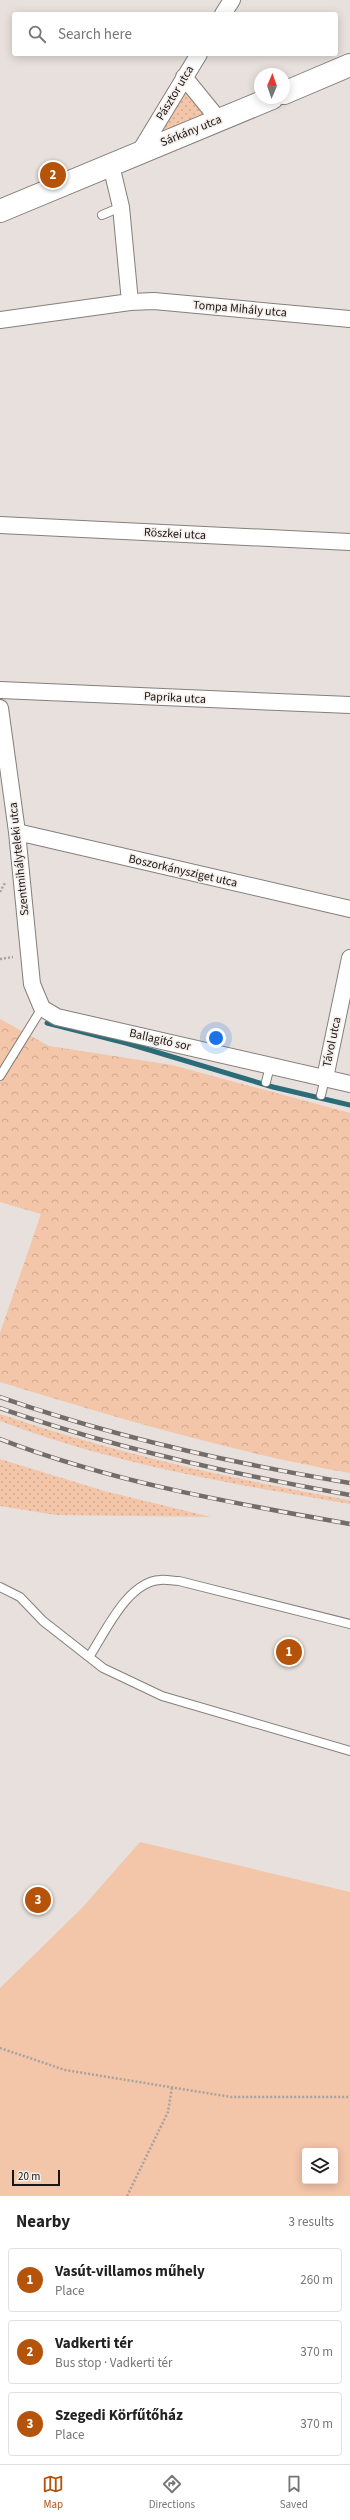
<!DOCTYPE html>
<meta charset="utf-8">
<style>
body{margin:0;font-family:"Source Sans 3",sans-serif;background:#f2f2f2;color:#222}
.controls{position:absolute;right:12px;bottom:12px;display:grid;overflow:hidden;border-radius:4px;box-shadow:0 2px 10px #0003}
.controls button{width:36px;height:36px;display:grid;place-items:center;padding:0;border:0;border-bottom:1px solid #e0e0e0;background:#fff;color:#222;font:20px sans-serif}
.compass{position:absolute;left:254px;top:68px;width:36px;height:36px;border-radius:50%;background:#fff;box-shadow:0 2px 10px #0003;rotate:2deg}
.scale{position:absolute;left:12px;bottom:10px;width:48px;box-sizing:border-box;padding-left:4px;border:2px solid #181514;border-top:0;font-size:11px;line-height:14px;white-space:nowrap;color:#181514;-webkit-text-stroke:3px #f4ede9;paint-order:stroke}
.you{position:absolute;left:216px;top:1038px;width:14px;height:14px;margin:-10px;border:3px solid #fff;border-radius:50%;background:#1a73e8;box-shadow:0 0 0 6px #1a73e833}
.badge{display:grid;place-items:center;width:26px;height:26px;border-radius:50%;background:#b45309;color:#fff;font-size:13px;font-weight:700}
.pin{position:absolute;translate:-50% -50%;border:2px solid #fff;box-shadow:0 1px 4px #0006}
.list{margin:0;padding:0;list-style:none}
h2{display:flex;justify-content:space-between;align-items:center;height:52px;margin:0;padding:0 16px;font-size:17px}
h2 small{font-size:13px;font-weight:400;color:#767676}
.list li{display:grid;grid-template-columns:26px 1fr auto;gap:12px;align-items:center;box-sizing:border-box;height:64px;margin:0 8px 8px;padding:0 8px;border:1px solid #e0e0e0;border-radius:4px}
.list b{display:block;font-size:15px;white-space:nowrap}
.list p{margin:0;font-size:13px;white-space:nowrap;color:#767676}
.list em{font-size:13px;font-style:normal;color:#767676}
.icon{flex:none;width:22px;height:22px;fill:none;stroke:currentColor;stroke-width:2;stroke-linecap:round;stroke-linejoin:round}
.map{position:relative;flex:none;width:350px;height:2196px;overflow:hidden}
.search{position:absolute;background:#fff;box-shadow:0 2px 10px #0003;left:12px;right:12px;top:12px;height:44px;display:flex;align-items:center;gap:10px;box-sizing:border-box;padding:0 14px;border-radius:4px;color:#767676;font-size:15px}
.sheet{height:268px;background:#fff}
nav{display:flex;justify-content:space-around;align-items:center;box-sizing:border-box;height:56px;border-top:1px solid #e0e0e0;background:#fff;font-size:11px;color:#767676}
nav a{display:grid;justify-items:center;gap:2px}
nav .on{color:#b45309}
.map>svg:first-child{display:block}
.grass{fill:url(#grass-dots)}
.forest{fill:url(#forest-crowns)}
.garden{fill:#f3c5a9;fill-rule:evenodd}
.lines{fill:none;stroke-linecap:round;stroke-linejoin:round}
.stream{stroke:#2b6c79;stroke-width:5}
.lane-casing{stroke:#857f7b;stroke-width:10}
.street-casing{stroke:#857f7b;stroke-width:18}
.secondary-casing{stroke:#857f7b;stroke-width:24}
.path{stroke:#a7a29f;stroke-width:2.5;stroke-dasharray:2 2;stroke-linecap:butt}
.lane{stroke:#fff;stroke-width:8}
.street{stroke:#fff;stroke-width:16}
.secondary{stroke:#fff;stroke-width:22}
.rail-casing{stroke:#726d6b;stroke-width:4.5}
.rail{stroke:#f4ede9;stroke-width:3;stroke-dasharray:9;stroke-linecap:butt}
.labels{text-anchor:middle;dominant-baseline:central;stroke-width:3;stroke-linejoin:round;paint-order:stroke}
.street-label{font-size:12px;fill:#181514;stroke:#f4ede9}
</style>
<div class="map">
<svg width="350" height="2196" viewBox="0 0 350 2196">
<defs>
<pattern id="grass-dots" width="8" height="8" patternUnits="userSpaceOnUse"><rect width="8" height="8" fill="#f3c5a9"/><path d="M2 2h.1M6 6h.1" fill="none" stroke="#d0a891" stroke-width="1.8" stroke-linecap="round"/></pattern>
<pattern id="forest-crowns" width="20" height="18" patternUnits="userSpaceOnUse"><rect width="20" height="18" fill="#f3c5a9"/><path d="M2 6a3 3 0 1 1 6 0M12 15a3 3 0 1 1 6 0" fill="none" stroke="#d0a891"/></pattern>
</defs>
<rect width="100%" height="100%" fill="#e7e0dc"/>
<!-- grass -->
<path class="grass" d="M185,92L207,115L166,133L159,128Z
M0,1414C115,1453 231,1479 350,1500V1504C232,1484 113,1464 0,1421Z
M0,1459L104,1491L211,1517L56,1515L0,1506Z"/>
<!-- forest -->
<path class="forest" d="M0,1019L49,1046L172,1065L350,1113V1473C231,1452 115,1417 0,1382V1333L41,1214L0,1202Z"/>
<!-- garden -->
<path class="garden" d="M140,1842L350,1892V2196H0V1988L82,1908ZM305,2151H335V2181H305Z"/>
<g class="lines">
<!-- stream -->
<path class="stream" d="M47,1023L126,1043L273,1087L350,1105"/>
<defs>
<path id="lane" d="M102,215L121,207
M0,1076L42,1008
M266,1082L270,1066
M321,1095L325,1078
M0,1587L20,1597L43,1621L103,1668L162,1696L350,1751
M89,1657C105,1633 127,1582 160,1580C166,1579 173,1581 179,1581L350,1624"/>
<path id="street" d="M223,14L232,0
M184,77L219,120
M139,153L199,54
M111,165L121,207L130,302
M0,320L130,302L154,301L350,319
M0,525L350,542
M0,690L350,705
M0,708L17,832L32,984L42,1008L57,1017L350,1084
M17,832L350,909
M325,1078L350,958"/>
<path id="secondary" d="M284,93L350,65
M0,211L272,98"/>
</defs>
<!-- lane casing -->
<use href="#lane" class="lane-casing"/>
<!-- street casing -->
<use href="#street" class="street-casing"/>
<!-- secondary casing -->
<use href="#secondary" class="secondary-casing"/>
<!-- path -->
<path class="path" d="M0,892L5,883
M0,959L13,957
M0,2048L65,2070L231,2097H350
M127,2196L168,2112L172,2087"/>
<!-- lane -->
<use href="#lane" class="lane"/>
<!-- street -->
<use href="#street" class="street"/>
<!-- secondary -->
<use href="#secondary" class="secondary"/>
<defs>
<path id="rail" d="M0,1397C114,1437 231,1463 350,1483
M0,1408C114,1448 231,1474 350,1495
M0,1439C112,1482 232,1503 350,1524"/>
</defs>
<!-- rail casing -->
<use href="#rail" class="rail-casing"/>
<!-- rail -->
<use href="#rail" class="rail"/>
</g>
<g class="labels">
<!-- street labels -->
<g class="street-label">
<text transform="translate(175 93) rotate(-59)">Pásztor utca</text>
<text transform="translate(191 131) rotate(-22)">Sárkány utca</text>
<text transform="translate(240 309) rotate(5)">Tompa Mihály utca</text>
<text transform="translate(175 534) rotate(3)">Röszkei utca</text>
<text transform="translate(175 698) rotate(3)">Paprika utca</text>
<text transform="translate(19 859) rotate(-96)">Szentmihályteleki utca</text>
<text transform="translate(183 871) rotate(13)">Boszorkánysziget utca</text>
<text transform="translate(160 1040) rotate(13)">Ballagitó sor</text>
<text transform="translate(332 1042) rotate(-78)">Távol utca</text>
</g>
</g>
</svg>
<div class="controls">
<button><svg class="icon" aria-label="layers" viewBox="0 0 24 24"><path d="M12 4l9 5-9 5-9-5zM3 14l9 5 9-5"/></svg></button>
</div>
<svg class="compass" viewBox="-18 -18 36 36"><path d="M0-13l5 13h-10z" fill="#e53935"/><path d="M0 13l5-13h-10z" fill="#767676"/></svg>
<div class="scale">20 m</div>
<div class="you"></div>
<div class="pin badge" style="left:289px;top:1652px">1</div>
<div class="pin badge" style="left:53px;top:175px">2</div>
<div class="pin badge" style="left:38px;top:1900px">3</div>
<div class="search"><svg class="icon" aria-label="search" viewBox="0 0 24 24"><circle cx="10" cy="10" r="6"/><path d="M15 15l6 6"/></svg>Search here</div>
</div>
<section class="sheet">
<h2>Nearby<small>3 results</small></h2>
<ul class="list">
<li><span class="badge">1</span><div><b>Vasút-villamos műhely</b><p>Place</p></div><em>260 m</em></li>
<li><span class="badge">2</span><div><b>Vadkerti tér</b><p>Bus stop · Vadkerti tér</p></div><em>370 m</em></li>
<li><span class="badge">3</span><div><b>Szegedi Körfűtőház</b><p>Place</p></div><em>370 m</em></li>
</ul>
</section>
<nav>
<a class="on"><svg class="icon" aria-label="map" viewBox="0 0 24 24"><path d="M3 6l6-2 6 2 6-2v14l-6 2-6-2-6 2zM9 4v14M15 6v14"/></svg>Map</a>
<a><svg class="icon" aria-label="directions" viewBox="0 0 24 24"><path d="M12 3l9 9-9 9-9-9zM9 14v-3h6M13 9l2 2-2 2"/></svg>Directions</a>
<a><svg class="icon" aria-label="saved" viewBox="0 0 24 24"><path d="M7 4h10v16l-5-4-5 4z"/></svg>Saved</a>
</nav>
